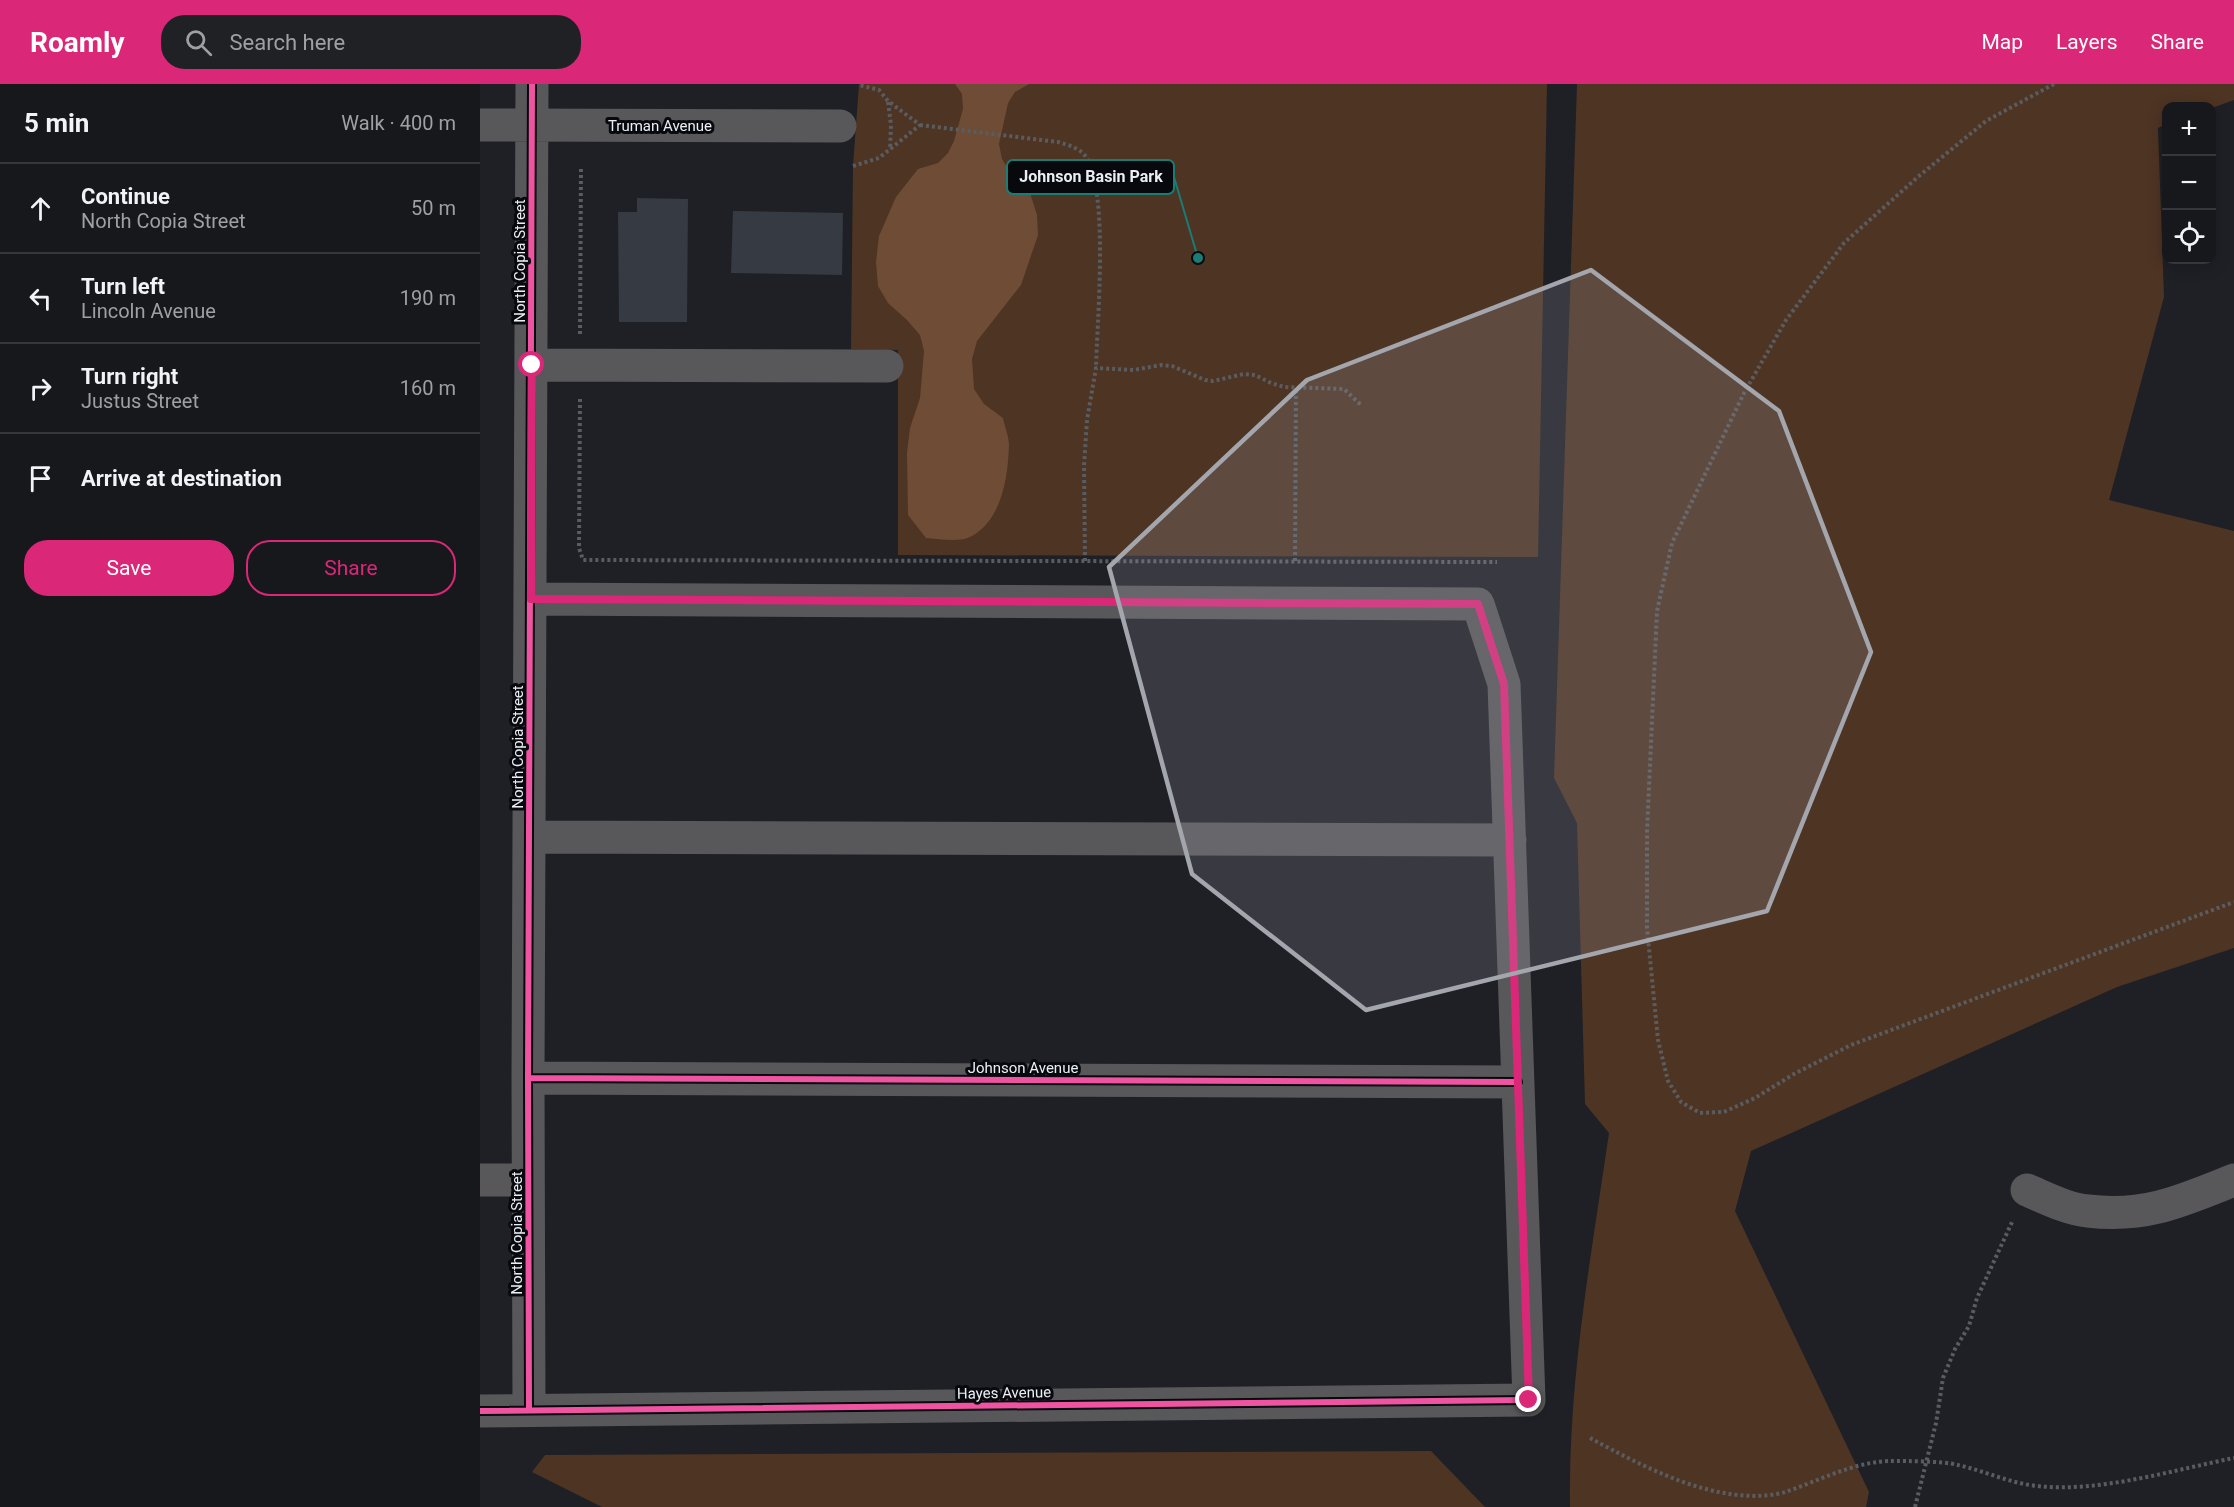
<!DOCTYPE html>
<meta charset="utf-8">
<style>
body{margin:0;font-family:Roboto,sans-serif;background:#1f2125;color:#f1f3f6}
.controls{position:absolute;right:18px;top:18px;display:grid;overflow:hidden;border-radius:12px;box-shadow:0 3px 15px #0003}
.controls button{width:54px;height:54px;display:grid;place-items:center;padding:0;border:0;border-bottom:2px solid #35373b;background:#16181c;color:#f1f3f6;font:30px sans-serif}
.stop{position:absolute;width:18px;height:18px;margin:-14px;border:4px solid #db2777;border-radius:50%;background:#fff}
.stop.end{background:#db2777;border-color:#fff;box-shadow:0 2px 6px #0008}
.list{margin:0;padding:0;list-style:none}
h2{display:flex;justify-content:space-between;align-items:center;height:78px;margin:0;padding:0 24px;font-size:26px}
h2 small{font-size:20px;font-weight:400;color:#9ea0a3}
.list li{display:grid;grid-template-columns:39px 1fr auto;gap:18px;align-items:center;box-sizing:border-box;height:90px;padding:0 24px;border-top:2px solid #35373b}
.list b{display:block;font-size:22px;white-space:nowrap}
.list p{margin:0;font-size:20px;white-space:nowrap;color:#9ea0a3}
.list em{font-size:20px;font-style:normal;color:#9ea0a3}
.actions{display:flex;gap:12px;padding:18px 24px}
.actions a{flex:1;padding:14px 0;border:2px solid #db2777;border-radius:24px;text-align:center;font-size:21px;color:#db2777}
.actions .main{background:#db2777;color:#fff}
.icon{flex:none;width:33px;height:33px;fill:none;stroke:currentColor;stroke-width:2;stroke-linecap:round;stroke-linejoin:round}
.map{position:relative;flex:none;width:1754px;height:1423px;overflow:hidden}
header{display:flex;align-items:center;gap:36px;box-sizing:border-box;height:84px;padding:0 30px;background:#db2777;color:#fff}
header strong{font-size:28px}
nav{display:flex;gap:33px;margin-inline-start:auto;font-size:21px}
.search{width:420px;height:54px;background:#1f2125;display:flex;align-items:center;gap:15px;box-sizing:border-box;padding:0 21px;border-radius:24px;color:#9ea0a3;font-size:22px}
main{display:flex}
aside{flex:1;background:#16181c}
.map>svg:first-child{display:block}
.green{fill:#4e3423}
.water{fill:#6f4c36}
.building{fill:#363a42}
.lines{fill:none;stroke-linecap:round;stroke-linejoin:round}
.path{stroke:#5a5c5f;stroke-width:4;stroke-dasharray:3 3;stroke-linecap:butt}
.minor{stroke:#58585b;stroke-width:33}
.cycleway-casing{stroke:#07090d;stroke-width:10}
.cycleway{stroke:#f153a3;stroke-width:6}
.route{stroke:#db2777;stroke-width:8}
.marked{fill:#a3a6ad;fill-opacity:0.2;stroke:#a3a6ad;stroke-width:4.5;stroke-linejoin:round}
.labels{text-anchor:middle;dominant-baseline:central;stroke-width:6;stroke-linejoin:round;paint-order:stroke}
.street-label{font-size:15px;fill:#eaeef5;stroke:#07090d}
.leader{fill:none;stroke:#1a7c75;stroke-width:2}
.callout-dot{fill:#1a7c75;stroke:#07090d;stroke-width:2}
.callout{fill:#07090d;stroke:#1a7c75;stroke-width:2}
.callout-label{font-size:16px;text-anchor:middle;font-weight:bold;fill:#eaeef5}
</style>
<header>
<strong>Roamly</strong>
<div class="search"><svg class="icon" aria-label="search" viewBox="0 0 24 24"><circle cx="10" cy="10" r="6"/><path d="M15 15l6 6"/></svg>Search here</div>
<nav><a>Map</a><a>Layers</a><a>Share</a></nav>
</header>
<main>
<aside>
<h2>5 min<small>Walk · 400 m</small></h2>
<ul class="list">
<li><svg class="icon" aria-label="ahead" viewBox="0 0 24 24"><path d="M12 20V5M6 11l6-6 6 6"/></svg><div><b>Continue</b><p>North Copia Street</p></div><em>50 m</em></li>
<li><svg class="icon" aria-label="left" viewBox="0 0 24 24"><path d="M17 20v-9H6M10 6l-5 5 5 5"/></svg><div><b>Turn left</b><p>Lincoln Avenue</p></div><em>190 m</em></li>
<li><svg class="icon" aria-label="right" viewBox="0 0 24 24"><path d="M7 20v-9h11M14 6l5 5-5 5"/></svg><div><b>Turn right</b><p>Justus Street</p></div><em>160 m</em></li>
<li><svg class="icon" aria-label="arrive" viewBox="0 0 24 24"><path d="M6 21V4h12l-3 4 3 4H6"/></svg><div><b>Arrive at destination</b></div></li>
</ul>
<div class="actions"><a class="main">Save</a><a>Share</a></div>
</aside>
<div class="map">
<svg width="1754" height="1423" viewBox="0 0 1754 1423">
<rect width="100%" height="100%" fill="#1e2026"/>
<!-- green -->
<path class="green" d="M379,0H1067L1058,473L418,471V266L371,265L373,82Z
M1097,0H1754V16L1732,24V22H1686V40L1678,44L1684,213L1629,416L1754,447V864L1637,903L1271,1067L1255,1127L1389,1408L1386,1423H1090C1088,1297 1111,1173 1129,1049L1105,1020L1097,739L1074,694Z
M951,1367L1005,1423H122L52,1388L65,1371Z"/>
<!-- water -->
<path class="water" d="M475,0H549L535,8L528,19L519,60L522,75L530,88L550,109L557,131L558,151L541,201L497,257L492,275L494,305L504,320L523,334C525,343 529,353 529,361C528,393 522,435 492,452C480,459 460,455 446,454L428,431L427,369L430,344L440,314L444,267L440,251L427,236L408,219L398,202L396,178L399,152L416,113L438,85L458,79L468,69L474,57L483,25L482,10Z"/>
<!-- building -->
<path class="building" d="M157,114L208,115L207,238H139L138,128H157Z
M253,127L363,129L362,191L251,189Z"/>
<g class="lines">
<!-- path -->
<path class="path" d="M1574,0L1506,37L1439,92L1364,159L1306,236L1264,309L1192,459L1177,527L1167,748V844L1178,956L1188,997L1201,1018L1220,1029L1244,1028L1275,1014L1314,990L1371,961L1754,818
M408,18L411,41L410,66
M440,41L578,58C588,61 600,64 606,73C629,108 617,238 616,284
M373,82L399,74L440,41L408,17L399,6L379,1
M100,250L101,83
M100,315L99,464L103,476L1017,478
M605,477L604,382L607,336L616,284L654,286L681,281L692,282L725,296L733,297L764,290L775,291L791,299L804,303L864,305L881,321
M815,477L816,303
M1110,1354C1164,1383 1238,1423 1302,1409C1337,1398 1372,1378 1410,1377C1426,1377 1464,1377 1478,1381C1505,1387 1529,1399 1557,1402C1619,1409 1693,1386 1754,1374
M1435,1423L1456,1339L1463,1294L1475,1265L1489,1242L1497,1214L1533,1136"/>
<!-- minor -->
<path class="minor" d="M0,41L360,42
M52,281L407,282
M50,753L1030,756
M48,994L1038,998
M0,1096H48
M1547,1106C1566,1114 1587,1125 1608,1127C1665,1134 1702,1117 1754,1096
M49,1326L48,994L52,0
M0,1327L1049,1316L1024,600L998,520L51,515"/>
<defs>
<path id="cycleway" d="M48,994L1038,998
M49,1326L48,994L52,0
M0,1327L1049,1316"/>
</defs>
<!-- cycleway casing -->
<use href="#cycleway" class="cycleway-casing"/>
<!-- cycleway -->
<use href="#cycleway" class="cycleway"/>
</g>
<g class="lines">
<!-- route -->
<path class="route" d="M52,281L51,515L998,520L1024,600L1049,1316"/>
</g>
<!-- marked area -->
<path class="marked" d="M1111,186L1299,327L1391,568L1287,827L886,926L712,790L629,483L827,296Z"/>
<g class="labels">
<!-- street labels -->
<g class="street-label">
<text x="180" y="42">Truman Avenue</text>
<text transform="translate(40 177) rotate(-90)">North Copia Street</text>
<text transform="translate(38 663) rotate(-90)">North Copia Street</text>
<text x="543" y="984">Johnson Avenue</text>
<text transform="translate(37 1149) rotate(-90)">North Copia Street</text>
<text transform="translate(524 1309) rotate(-1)">Hayes Avenue</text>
</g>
</g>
<!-- callouts -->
<path class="leader" d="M718 174L694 93"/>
<circle class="callout-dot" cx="718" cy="174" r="6"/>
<rect class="callout" x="527" y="76" width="167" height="34" rx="6"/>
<g class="callout-label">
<text x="611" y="98">Johnson Basin Park</text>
</g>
</svg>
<div class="controls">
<button>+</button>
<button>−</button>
<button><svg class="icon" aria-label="locate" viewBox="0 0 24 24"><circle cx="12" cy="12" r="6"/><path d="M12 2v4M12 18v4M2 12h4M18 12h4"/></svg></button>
</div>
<div class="stop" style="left:52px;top:281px"></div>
<div class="stop end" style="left:1049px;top:1316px"></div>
</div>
</main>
